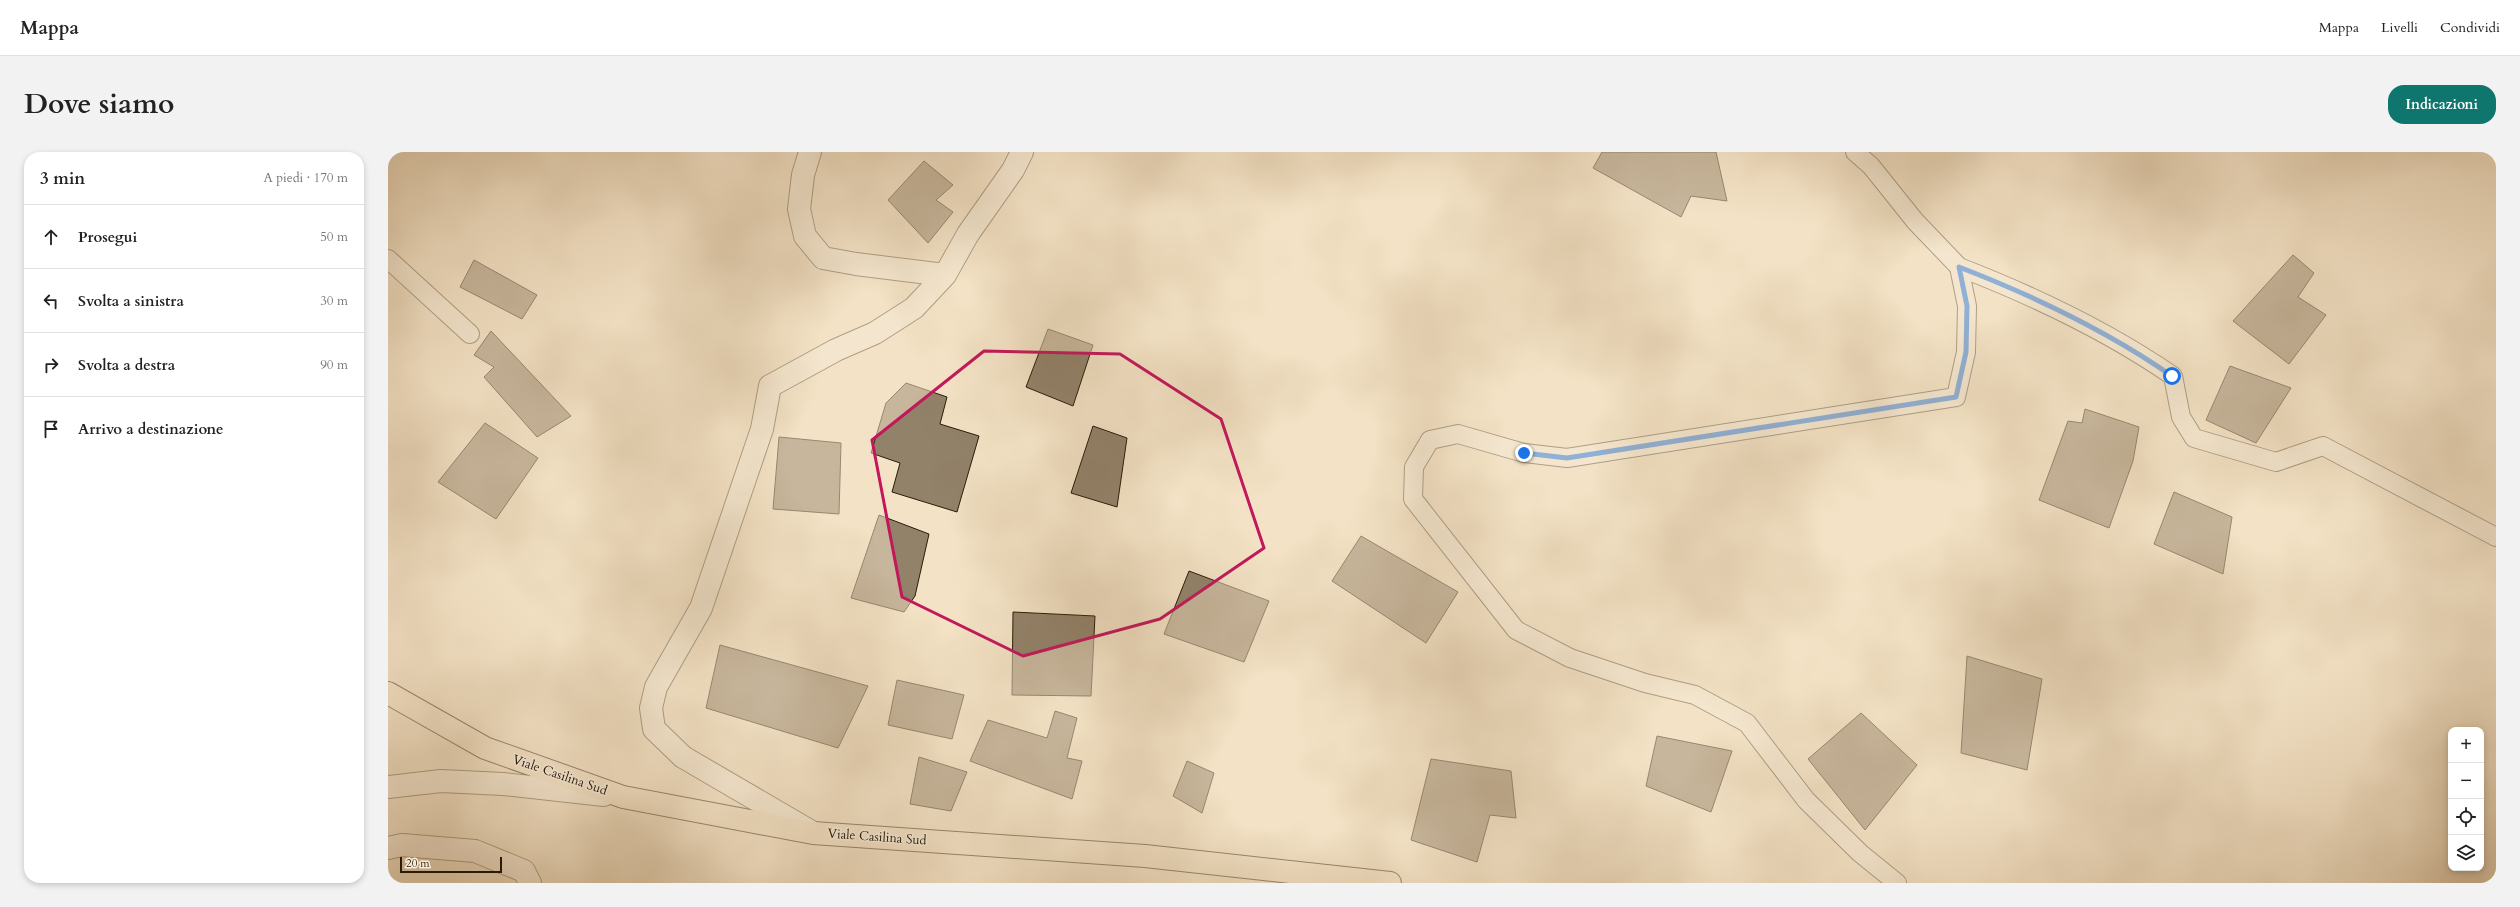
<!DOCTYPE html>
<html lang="it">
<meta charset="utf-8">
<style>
body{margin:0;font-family:Cardo,serif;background:#f2f2f2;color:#222}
.controls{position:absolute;right:12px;bottom:12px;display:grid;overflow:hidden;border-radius:8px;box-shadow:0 2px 6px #0003}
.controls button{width:36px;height:36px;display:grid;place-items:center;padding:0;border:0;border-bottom:1px solid #e0e0e0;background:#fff;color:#222;font:20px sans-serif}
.scale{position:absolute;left:12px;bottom:10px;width:102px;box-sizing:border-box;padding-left:4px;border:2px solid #291b08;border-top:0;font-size:11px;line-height:14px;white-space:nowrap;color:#291b08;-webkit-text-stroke:3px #f7ecd9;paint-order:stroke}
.stop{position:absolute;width:12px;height:12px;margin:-9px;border:3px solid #1a73e8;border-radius:50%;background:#fff}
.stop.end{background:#1a73e8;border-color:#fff;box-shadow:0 1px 4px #0008}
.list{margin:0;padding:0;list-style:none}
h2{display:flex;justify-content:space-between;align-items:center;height:52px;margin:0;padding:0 16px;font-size:17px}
h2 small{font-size:13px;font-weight:400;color:#767676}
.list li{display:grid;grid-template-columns:26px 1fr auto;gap:12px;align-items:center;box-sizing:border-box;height:64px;padding:0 16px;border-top:1px solid #e0e0e0}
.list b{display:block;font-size:15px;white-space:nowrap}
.list em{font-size:13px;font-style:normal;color:#767676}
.icon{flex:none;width:22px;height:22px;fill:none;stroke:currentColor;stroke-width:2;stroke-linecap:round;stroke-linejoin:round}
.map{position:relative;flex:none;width:2108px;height:731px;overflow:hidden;border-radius:16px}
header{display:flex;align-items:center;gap:24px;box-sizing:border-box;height:56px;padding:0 20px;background:#fff;border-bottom:1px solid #e0e0e0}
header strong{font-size:19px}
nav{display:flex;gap:22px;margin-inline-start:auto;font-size:14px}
.intro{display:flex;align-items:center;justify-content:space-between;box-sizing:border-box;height:96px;padding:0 24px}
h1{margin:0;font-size:28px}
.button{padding:10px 18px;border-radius:16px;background:#0f766e;color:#fff;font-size:14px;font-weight:700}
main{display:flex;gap:24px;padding:0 24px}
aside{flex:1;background:#fff;border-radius:16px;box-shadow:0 2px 6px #0003}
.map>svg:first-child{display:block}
.building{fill:#92826a;stroke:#291b08}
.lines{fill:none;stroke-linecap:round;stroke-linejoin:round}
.service-casing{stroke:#5c4d37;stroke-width:20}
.minor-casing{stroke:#5c4d37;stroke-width:24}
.tertiary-casing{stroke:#5c4d37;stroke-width:24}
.primary-casing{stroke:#291b08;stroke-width:24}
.service{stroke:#f7ecd9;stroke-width:18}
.minor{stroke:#f7ecd9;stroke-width:22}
.tertiary{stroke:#f7ecd9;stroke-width:22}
.primary{stroke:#f3e2c5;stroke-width:22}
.route{stroke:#1a73e8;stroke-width:5}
.marked{fill:none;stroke:#c2185b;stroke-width:3;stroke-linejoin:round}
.labels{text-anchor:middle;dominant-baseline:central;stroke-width:3;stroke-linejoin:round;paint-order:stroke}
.street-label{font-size:13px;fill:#291b08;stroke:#f7ecd9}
</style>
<header>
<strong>Mappa</strong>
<nav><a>Mappa</a><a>Livelli</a><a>Condividi</a></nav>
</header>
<div class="intro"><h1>Dove siamo</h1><a class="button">Indicazioni</a></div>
<main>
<aside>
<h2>3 min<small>A piedi · 170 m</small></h2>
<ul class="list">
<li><svg class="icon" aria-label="ahead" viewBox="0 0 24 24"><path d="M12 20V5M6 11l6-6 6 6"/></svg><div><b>Prosegui</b></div><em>50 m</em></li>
<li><svg class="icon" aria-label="left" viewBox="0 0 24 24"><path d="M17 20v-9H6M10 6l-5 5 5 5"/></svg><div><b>Svolta a sinistra</b></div><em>30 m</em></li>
<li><svg class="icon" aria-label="right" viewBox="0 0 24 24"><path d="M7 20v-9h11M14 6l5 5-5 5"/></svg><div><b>Svolta a destra</b></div><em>90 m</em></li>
<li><svg class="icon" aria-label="arrive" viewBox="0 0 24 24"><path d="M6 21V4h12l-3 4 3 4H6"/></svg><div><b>Arrivo a destinazione</b></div></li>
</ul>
</aside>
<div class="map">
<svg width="2108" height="731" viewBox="0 0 2108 731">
<rect width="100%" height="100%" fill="#f3e2c5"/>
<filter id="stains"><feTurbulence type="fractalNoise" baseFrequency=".005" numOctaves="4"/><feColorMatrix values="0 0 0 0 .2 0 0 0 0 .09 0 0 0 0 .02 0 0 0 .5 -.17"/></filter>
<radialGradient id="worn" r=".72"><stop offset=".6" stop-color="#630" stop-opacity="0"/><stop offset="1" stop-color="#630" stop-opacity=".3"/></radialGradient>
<!-- building -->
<path class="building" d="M1214,0H1328L1339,49L1303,44L1293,65L1205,16Z
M536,9L565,33L548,48L565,60L540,91L500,48Z
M1905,103L1926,121L1910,145L1938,163L1901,212L1845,169Z
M86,108L149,143L134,167L72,135Z
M660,177L705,193L685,254L638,235Z
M103,179L183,264L149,285L96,225L106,215L86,203Z
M1842,214L1903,236L1868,291L1818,268Z
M518,231L559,245L552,272L591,284L569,360L504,340L512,311L483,301L498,251Z
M1697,257L1751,275L1745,309L1721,376L1651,348L1680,269L1694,271Z
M97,271L150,306L108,367L50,330Z
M705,274L739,286L729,355L683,341Z
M391,285L453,291L451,362L385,357Z
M1786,340L1844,365L1835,422L1766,392Z
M491,363L541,382L527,444L516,460L463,446Z
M973,384L1070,440L1038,491L944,429Z
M801,419L881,449L856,510L776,482Z
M625,460L707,464L703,544L624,543Z
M332,493L480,534L450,596L318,556Z
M1579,504L1654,527L1639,618L1573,601Z
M509,528L576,543L564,587L500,573Z
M667,559L689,566L679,606L694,609L684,647L582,609L600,568L659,586Z
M1473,561L1529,613L1477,678L1420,607Z
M1269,584L1344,599L1323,660L1258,634Z
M531,605L579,620L563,659L522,652Z
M1043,607L1123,619L1128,666L1102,663L1089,710L1023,688Z
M799,609L826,621L814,661L785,644Z"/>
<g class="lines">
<defs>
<path id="service" d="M1467,0L1483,14L1527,69L1571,115L1579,154L1578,200L1568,245L1179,306L1136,301L1070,282L1042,288L1026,315L1025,347L1128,478L1182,506L1257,531L1307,543L1359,571L1418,648L1472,701L1509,731
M0,107L82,182
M1571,115C1646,144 1718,178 1785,224L1793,265L1806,286L1888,310L1935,294L2108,385"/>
<path id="minor" d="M422,0L415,23L411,57L417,84L435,106L468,112L557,123
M422,679L295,605L266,577L263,556L268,535L313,456L374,277L382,234L448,198L487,181L526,156L557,123L580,82L625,18L634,0
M0,696L14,693L87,699L136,719L142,731"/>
<path id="tertiary" d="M0,635L53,629L115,632L216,643"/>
<path id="primary" d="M0,541L97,596L235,645L425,681L757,704L1002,731"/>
</defs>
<!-- service casing -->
<use href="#service" class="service-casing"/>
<!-- minor casing -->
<use href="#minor" class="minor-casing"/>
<!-- tertiary casing -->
<use href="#tertiary" class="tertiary-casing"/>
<!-- primary casing -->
<use href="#primary" class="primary-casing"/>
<!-- service -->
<use href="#service" class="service"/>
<!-- minor -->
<use href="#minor" class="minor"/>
<!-- tertiary -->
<use href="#tertiary" class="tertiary"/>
<!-- primary -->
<use href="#primary" class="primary"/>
</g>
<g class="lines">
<!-- route -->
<path class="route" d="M1136,301L1179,306L1568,245L1578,200L1579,154L1571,115C1646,144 1718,178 1784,224"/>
</g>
<!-- marked area -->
<path d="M0 0H2108V731H0ZM596,199L732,202L833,267L876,396L772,467L635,504L514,445L484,288Z" fill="#f3e2c5" fill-opacity=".55" fill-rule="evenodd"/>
<path class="marked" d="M596,199L732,202L833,267L876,396L772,467L635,504L514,445L484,288Z"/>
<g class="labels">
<!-- street labels -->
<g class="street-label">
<text transform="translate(172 623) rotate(19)">Viale Casilina Sud</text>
<text transform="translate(489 685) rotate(4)">Viale Casilina Sud</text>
</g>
</g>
<rect width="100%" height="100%" filter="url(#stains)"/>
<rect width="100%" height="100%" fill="url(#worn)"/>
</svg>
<div class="controls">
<button>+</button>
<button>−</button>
<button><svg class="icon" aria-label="locate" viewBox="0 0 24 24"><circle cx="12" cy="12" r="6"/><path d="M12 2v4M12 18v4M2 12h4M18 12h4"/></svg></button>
<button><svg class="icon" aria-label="layers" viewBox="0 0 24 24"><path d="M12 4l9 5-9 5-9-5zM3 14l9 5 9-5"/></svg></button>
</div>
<div class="scale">20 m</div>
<div class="stop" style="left:1784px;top:224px"></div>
<div class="stop end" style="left:1136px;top:301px"></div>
</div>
</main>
